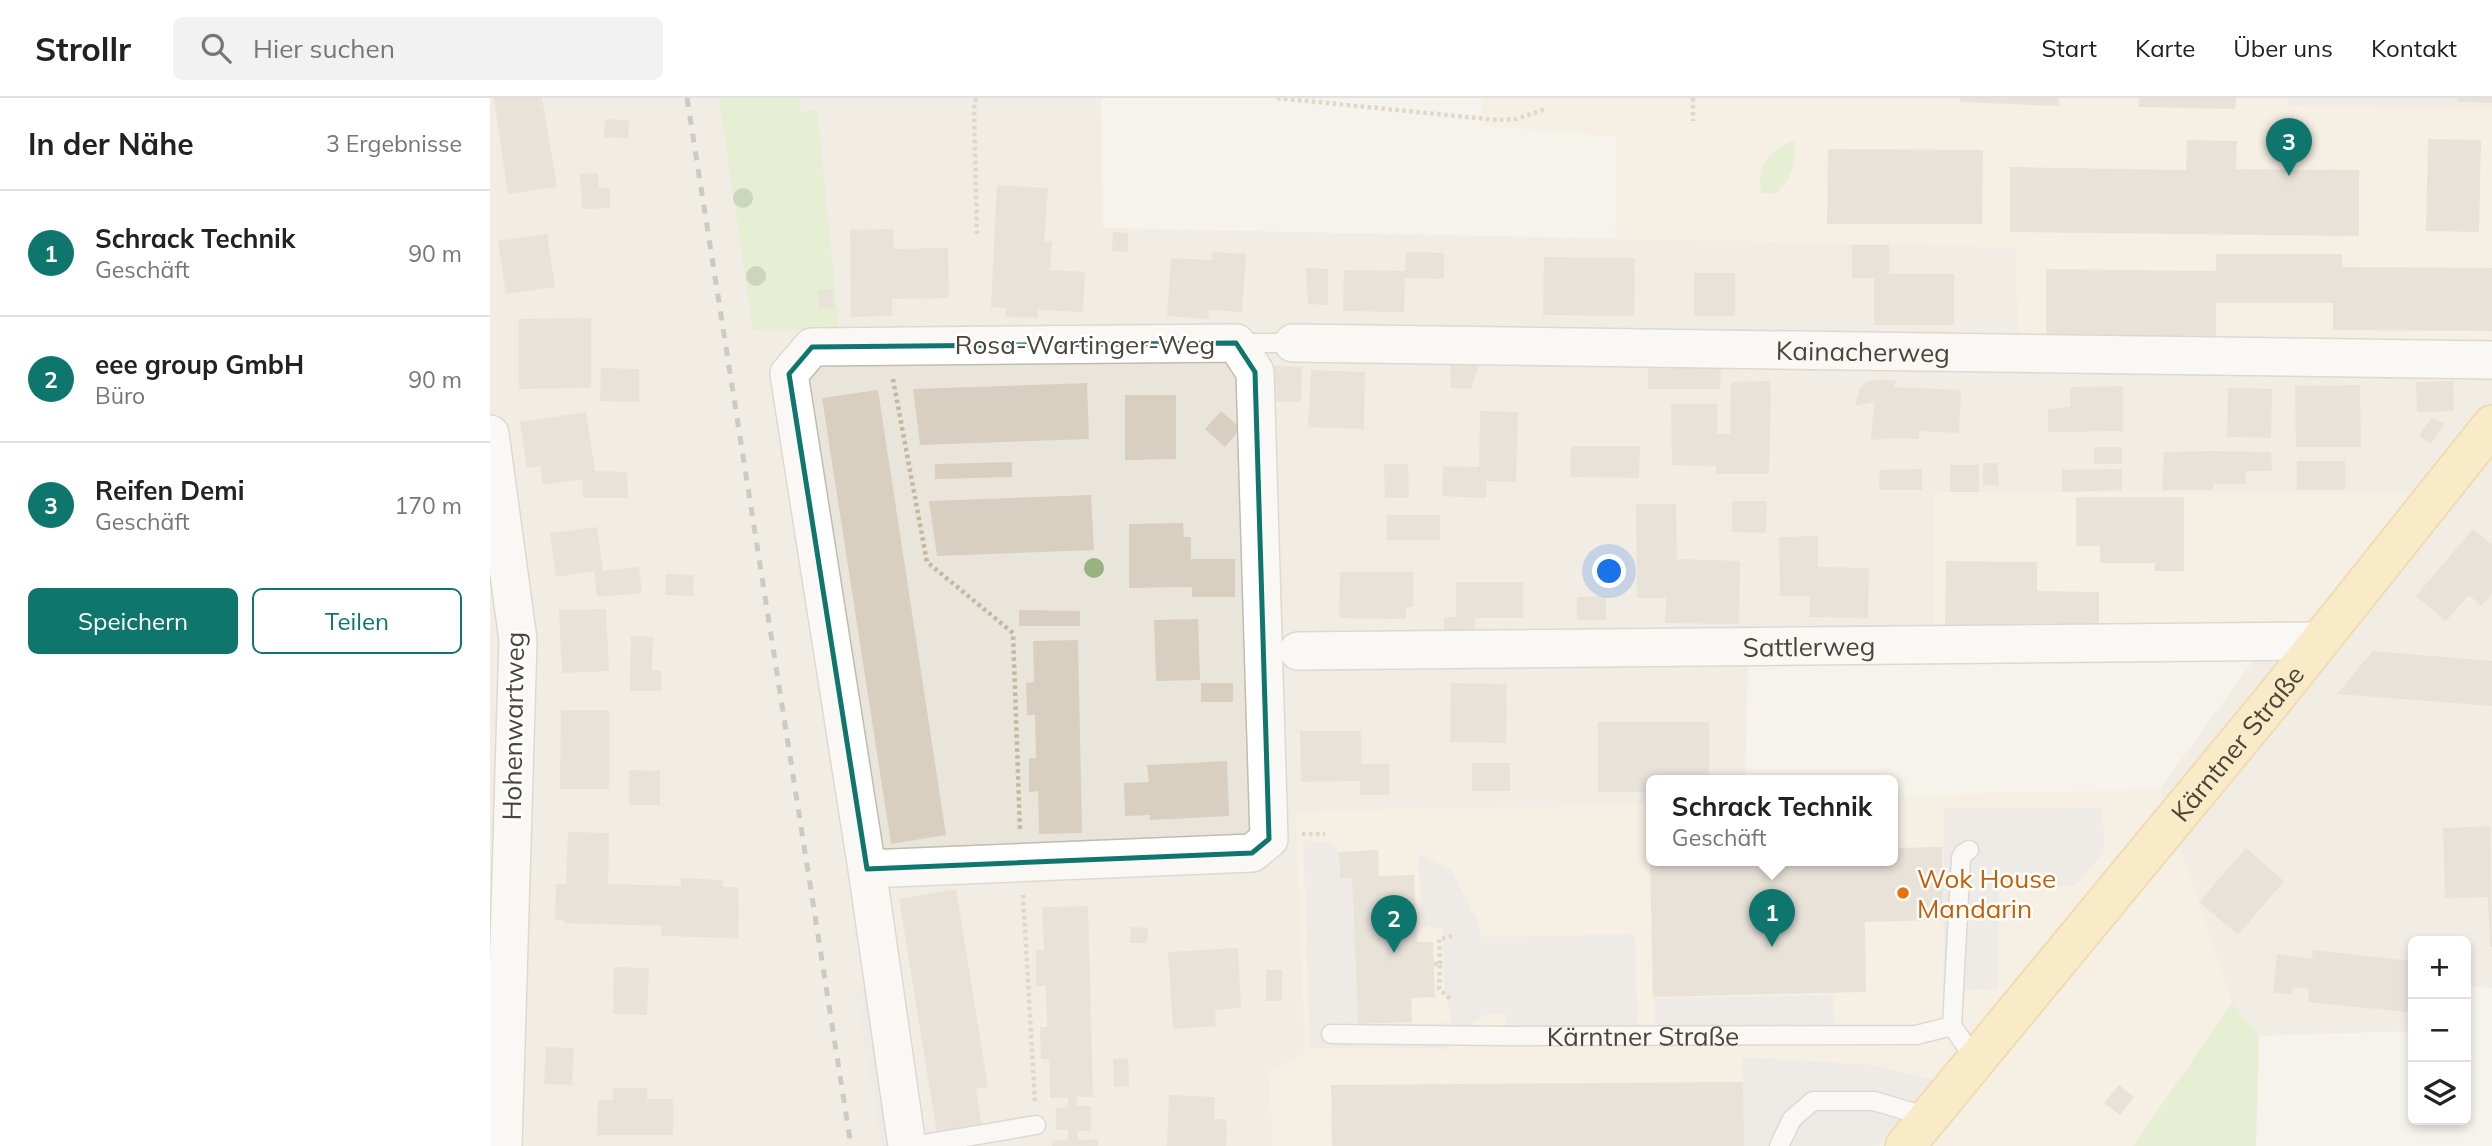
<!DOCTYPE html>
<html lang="de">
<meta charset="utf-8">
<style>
body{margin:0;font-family:Mulish,sans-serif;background:#f2f2f2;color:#222}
.controls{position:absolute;right:21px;bottom:21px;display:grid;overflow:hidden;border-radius:10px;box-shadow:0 4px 10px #0003}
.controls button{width:63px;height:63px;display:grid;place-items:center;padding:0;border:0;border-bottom:2px solid #e0e0e0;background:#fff;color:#222;font:35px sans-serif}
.you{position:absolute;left:1120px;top:474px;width:24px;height:24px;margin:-18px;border:5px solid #fff;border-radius:50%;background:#1a73e8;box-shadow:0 0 0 10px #1a73e833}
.badge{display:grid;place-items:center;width:46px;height:46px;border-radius:50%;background:#0f766e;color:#fff;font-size:23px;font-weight:700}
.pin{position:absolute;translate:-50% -58px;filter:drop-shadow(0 2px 4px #0008)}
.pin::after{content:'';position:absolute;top:37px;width:24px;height:21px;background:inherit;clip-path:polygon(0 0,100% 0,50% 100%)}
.popup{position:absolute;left:1156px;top:677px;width:252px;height:91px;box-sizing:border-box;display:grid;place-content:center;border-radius:10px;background:#fff;filter:drop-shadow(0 2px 5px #0005);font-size:23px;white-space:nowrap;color:#767676}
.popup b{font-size:26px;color:#222}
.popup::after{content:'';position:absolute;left:50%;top:100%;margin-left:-14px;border:14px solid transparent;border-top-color:#fff}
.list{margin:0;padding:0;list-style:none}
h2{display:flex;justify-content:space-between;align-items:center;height:91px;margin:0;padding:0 28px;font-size:30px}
h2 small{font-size:23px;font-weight:400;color:#767676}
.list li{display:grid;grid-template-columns:46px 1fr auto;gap:21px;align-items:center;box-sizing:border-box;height:126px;padding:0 28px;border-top:2px solid #e0e0e0}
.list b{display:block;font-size:26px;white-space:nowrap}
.list p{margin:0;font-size:23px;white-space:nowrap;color:#767676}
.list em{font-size:23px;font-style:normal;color:#767676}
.actions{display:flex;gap:14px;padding:21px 28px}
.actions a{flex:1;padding:16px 0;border:2px solid #0f766e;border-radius:10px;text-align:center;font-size:24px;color:#0f766e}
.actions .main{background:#0f766e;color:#fff}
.icon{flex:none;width:38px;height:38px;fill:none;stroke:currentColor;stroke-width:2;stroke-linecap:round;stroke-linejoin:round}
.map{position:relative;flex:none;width:2002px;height:1048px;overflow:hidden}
header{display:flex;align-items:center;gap:42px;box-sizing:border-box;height:98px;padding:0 35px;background:#fff;border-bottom:2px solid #e0e0e0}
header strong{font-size:33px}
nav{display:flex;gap:38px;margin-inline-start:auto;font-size:24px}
.search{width:490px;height:63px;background:#f2f2f2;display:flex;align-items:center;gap:18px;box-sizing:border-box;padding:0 24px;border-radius:10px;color:#767676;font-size:26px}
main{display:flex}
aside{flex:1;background:#fff}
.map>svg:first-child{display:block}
.residential{fill:#eae5da}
.commercial{fill:#f7ead8}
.green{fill:#d2eab5}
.parking{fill:#e5e3e0}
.building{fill:#d8cfc1}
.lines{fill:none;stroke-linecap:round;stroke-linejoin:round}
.lane-casing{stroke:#c2bbae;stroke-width:21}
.street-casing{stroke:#c2bbae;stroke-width:40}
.primary-casing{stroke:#e6c16a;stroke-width:42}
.path{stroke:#c4b79f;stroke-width:4.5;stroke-dasharray:3.5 3.5;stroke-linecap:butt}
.lane{stroke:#fff;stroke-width:18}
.street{stroke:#fff;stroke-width:37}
.primary{stroke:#ffe39c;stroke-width:38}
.rail{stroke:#9a9a9a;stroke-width:5;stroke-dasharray:9 9;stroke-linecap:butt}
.tree{fill:#97b381}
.marked{fill:none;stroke:#0f766e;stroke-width:5;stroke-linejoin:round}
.food-dot{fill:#e8710a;stroke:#fff;stroke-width:2.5}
.labels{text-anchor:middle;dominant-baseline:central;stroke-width:5;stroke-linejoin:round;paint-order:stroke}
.street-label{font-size:26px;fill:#4b4439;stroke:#fff}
.food-label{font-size:26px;fill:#c56008;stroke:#fff;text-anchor:start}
</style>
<header>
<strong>Strollr</strong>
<div class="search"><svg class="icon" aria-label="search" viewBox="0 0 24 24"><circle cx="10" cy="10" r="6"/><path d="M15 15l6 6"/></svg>Hier suchen</div>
<nav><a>Start</a><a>Karte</a><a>Über uns</a><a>Kontakt</a></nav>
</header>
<main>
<aside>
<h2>In der Nähe<small>3 Ergebnisse</small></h2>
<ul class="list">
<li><span class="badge">1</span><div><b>Schrack Technik</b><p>Geschäft</p></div><em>90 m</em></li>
<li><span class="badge">2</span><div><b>eee group GmbH</b><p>Büro</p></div><em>90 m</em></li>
<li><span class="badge">3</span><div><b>Reifen Demi</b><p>Geschäft</p></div><em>170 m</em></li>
</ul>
<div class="actions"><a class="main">Speichern</a><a>Teilen</a></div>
</aside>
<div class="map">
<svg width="2002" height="1048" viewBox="0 0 2002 1048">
<rect width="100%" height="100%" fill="#f6f3ec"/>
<!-- residential -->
<path class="residential" d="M0,0H611L613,130L1526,149L1529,255L2002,262V890L1976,888V843H1923V933L1769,938L1742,905L1670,691L1765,560L1946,396L1444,394L1445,556L1258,561L1255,683H1161V707L806,714L815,956L779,973L783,1048H0Z
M1797,0H2002V10L1797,8Z"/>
<!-- commercial -->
<path class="commercial" d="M992,0H1797L1798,8L2002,10V262L1530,255L1526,149L1125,140L1127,38L991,28Z
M1444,394L1946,395L1830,543L1445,556Z
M1670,691L1742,905L1643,1048H783L779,973L815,956L806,713L1161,707V763H1403V698Z"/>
<!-- green -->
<path class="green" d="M229,0H309L310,14L327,12L349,232H263Z
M1305,43C1306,65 1302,80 1286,96L1272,95C1263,72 1283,48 1305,43Z
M1742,905L1769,938L1766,1048H1643Z"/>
<!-- parking -->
<path class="parking" d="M1612,709L1615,753L1585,788H1509L1508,891L1453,893L1454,710Z
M813,742L843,745L849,754L850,780H862L868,926L958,925L959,951L820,950Z
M928,756L961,772L987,821L992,839L1145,836L1148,938H1016L1015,915L995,917L963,938L954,886L953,831L932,828Z
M394,888L418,1048H392L365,893Z
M1343,897L1344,926L1165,930L1164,900Z
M1252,959L1386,967L1445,982L1389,1048H1253Z"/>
<!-- building -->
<path class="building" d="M4,0H52L67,89L18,96Z
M1470,0H1569V8L1470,4Z
M1649,0H1746L1745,11L1649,9Z
M1967,0H2002V5L1967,4Z
M115,21L139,22L138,40L114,39Z
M1938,41L1991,42L1989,134L1936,133Z
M1697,42L1747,43L1746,71L1869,72V138L1520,134V69L1696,72Z
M1338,51L1493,52L1492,126H1337Z
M108,75L109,90H120V110L92,111L90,76Z
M507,87L558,90L554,143H562L560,172L595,174L593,214L548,212V220L515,219L516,210L501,209Z
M403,131L404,151L458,150L459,200L402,201V218L361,219L360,132Z
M623,134L638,135V154L622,153Z
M57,136L65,189L16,196L8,143Z
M1362,147H1399V176H1464V227H1384V180H1362Z
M722,154L756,156L752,214L719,212L718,221L677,218L681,160L722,162Z
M916,154L954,155V181L915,180L914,214L853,213L854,172L915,173Z
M1726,156H1852V169L2002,170V233L1843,232V205H1726V242L1556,241V171L1726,173Z
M1054,159L1145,160L1144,218L1053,217Z
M816,170L838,171V207L818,206Z
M1204,175H1245V218H1204Z
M342,191L344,210L329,211L328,193Z
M101,220V290L29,291V221Z
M960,258L991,262L981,291L961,290Z
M1158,266H1231L1230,291H1158Z
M780,268L812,269L811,304L779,303Z
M111,270L149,271V304L110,303Z
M821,272L875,274L874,331L818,329Z
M1384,282H1406L1404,289L1471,292L1469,335L1429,333V341L1401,340L1381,342L1384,304L1365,308L1370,291L1376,284Z
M1281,283L1279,376H1226V368L1182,367L1181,306H1227V336H1240L1241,284Z
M1963,283L1964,313L1927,314L1926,284Z
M597,285L599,341L430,347L423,291Z
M1870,287L1871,349H1806L1805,288Z
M1633,288V333L1558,334V311L1580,309V289Z
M1738,290L1782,291L1781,340L1737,339Z
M388,292L456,737L401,746L332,300Z
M635,297H686V361L635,362Z
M731,313L751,330L735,349L715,331Z
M990,313L1028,314L1026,384L997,383L996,400L952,398L953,368L989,369Z
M96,314L105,373L137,374L138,400H93V381L53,387L50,368L37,370L30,324Z
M1942,319L1954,326L1941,346L1929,338Z
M1081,348H1150L1149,380L1080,379Z
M1604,349H1632V366H1604Z
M1720,353L1781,354L1782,373H1756L1755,386H1723L1724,392H1672L1674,354Z
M1807,363H1855V392H1807Z
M522,364V379L445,381V366Z
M1493,365H1507L1509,388L1493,387Z
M894,366H918L919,400H895Z
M1460,367H1489V394H1460Z
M1432,371V392H1389L1390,372Z
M1632,371V392L1572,394V372Z
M601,397L604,452L447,458L439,403Z
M1586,399H1694V473H1665V465H1610V448H1586Z
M1242,403H1277L1276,435L1242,434Z
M1146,406H1186L1187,461L1250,463L1249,526L1175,525L1176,500H1147Z
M897,417H950V442H897Z
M693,425L694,439H701V461H745V499H702V489L639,490V426Z
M107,429L113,473L149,469L152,495L107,499L104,473L66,479L60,435Z
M1983,431L2002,447V495L1991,508L1979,497L1956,523L1926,498Z
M1328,438V469L1379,470L1378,520L1319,519L1320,498H1290L1289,439Z
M1456,463L1547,464V493L1609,494V532L1455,530Z
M850,474H923V509H916V521L849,520Z
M176,476L204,477L203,498L175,497Z
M966,484H1033V520H985V535H954V519H966Z
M1116,498V522H1087V499Z
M116,511L119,573L72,575L69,512Z
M529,512L590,513V528H529Z
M708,521L710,582L666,583L664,522Z
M141,538L163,539L162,572L171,573V593H140Z
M588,542L592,735L549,736L548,693L539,694V660H546L545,617H537L536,585L544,584L543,543Z
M1883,553L2002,563V608L1847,596Z
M711,585H743V604H711Z
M961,585L1017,586L1016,645L960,644Z
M71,612H119V691H70Z
M1108,624H1219V683H1161V694H1108Z
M810,633H871V666H899V697H870V683L811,684Z
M737,663L739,718L660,722V717L635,718L634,685L659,684L657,667Z
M982,665H1020V693H982Z
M139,672L170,673V707H139Z
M2000,728L2002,849H2000L1998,799L1955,800L1953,730Z
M78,734L119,735L118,786L191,788V780L233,782V789H249L248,840L171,838L172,828L74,825V822L65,821L66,786H76Z
M1452,749L1453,822L1375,824L1376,894L1163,899L1160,763H1403V750Z
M1756,750L1794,783L1748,837L1709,804Z
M888,752L889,778L924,777L927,844H943L945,899L921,900L922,924L868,926L862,780H850L849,754Z
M466,791L498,989L486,991L492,1029L447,1036L409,801Z
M598,808L603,999H587V1008H601V1033H588V1042L608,1041V1048H562V1043L578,1042V1032H566V1010L578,1009V999L560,1000L559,961H551L550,929H557L556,888H546V852H554L552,809Z
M641,829L658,830L657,845H640Z
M748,850L751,910L725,912L726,928L683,931L678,854Z
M1823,852L1923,863L1917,914L1818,904L1819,891L1803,889L1801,897L1783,894L1787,856L1822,861Z
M124,869L159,870L157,917L123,916Z
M776,872H792V903H776Z
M56,949L84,950L82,987L54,986Z
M638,960L639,988L624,989L623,961Z
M1253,984L1254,1048H842L841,987Z
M1629,987L1644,999L1630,1017L1614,1005Z
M123,990H157V1001H183V1037H107L108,1002H123Z
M679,997L725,999L724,1021H737L736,1048H677Z"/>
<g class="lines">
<defs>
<g id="lane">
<path d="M746,245H803"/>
<path d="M1479,752L1474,755L1471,760L1462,928L1486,962"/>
<path id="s1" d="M841,936L1016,938L1426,937L1462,928"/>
<path d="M422,1048L546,1027"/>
<path d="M1289,1048L1302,1021L1323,1003H1384L1438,1019"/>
</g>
<g id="street">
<path id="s2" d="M803,245L2002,262"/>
<path d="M0,336L28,542L13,1048"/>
<path id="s3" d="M808,553L1830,543"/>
<path d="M377,771L762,755L779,741L765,274L746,245L322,249L299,276L377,771L417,1048"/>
</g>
<g id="primary">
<path id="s4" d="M1415,1048L1782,603L2002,327"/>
</g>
</defs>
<!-- lane casing -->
<use href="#lane" class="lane-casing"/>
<!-- street casing -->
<use href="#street" class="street-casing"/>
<!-- primary casing -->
<use href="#primary" class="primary-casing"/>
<!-- path -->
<path class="path" d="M486,0L484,11L487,136
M787,0L1007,22L1026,21L1056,11
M1203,0V23
M403,281L437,464L523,535L530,733
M812,736H835
M533,797L545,1005
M944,866H950L949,891L963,903
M950,866L949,841L962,838"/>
<!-- lane -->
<use href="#lane" class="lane"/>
<!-- street -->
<use href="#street" class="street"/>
<!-- primary -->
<use href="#primary" class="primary"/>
<!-- rail -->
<path class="rail" d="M197,0L361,1048"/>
</g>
<!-- trees -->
<g class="tree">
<circle cx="253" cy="100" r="10"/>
<circle cx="266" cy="178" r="10"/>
<circle cx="604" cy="470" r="10"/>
</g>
<!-- marked area -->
<path d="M0 0H2002V1048H0ZM746,245L765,274L779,741L762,755L377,771L299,276L322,249Z" fill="#f6f3ec" fill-opacity=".55" fill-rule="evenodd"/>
<path class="marked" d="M746,245L765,274L779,741L762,755L377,771L299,276L322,249Z"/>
<!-- markers -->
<circle class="food-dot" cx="1413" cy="795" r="7"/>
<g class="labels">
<!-- street labels -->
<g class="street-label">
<text x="595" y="246">Rosa-Wartinger-Weg</text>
<text stroke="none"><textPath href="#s2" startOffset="570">Kainacherweg</textPath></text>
<text stroke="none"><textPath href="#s3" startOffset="511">Sattlerweg</textPath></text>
<text transform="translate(23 628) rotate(-89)">Hohenwartweg</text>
<text stroke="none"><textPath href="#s4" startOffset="522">Kärntner Straße</textPath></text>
<text stroke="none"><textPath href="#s1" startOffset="312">Kärntner Straße</textPath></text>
</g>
<!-- food labels -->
<g class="food-label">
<text x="1427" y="780">Wok House<tspan x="1427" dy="30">Mandarin</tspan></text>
</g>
</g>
</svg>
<div class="controls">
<button>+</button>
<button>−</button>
<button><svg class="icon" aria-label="layers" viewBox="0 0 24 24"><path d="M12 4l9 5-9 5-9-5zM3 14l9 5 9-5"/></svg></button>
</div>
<div class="you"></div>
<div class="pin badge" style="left:1282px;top:849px">1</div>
<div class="popup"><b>Schrack Technik</b>Geschäft</div>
<div class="pin badge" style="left:904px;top:855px">2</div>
<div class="pin badge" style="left:1799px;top:78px">3</div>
</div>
</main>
